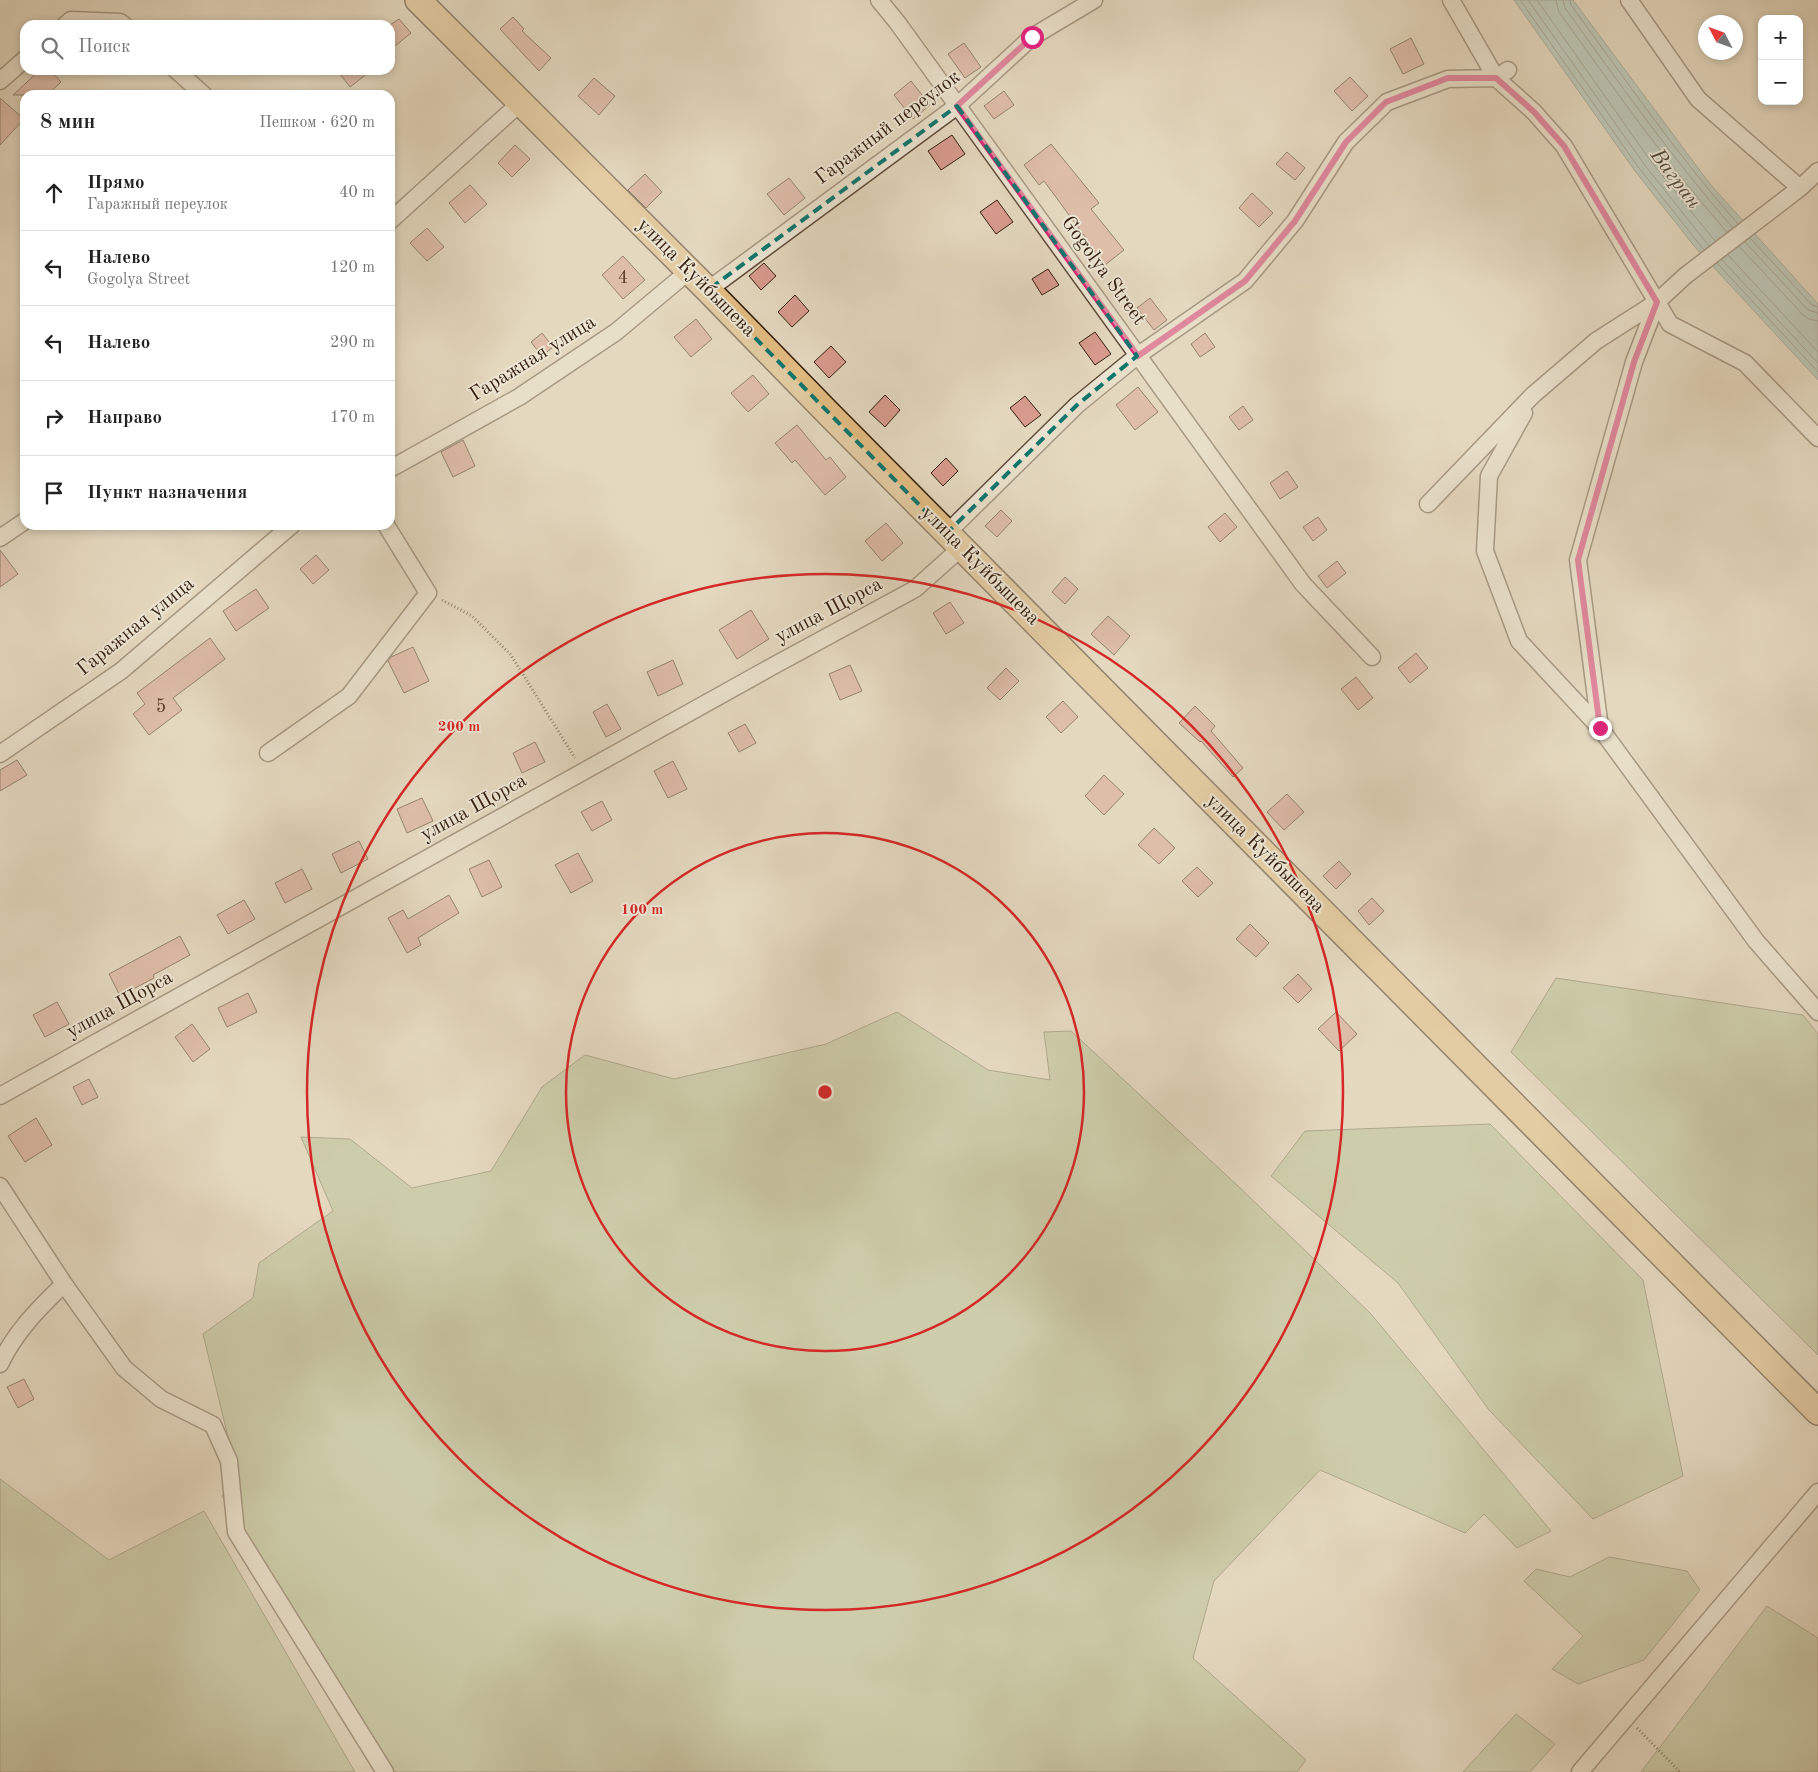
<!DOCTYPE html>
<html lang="ru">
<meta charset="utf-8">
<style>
body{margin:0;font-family:"Old Standard TT",serif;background:#f6f6f6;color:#222}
.controls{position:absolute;right:15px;top:15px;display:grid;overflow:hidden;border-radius:10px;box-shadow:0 2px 8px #0003}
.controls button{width:45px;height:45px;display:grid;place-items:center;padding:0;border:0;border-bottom:1px solid #e0e0e0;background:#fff;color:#222;font:25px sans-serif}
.compass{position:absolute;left:1698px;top:15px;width:45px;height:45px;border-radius:50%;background:#fff;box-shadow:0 2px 8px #0003;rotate:311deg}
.stop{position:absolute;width:15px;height:15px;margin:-11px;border:4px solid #db2777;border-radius:50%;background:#fff}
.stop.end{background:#db2777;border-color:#fff;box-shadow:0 1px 5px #0008}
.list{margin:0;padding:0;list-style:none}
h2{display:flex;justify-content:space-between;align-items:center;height:65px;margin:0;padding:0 20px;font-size:21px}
h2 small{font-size:16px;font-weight:400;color:#767676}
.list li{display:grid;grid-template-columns:32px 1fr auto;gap:15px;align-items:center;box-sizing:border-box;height:75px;padding:0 20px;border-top:1px solid #e0e0e0}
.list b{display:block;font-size:19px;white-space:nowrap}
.list p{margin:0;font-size:16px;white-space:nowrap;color:#767676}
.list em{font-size:16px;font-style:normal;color:#767676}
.icon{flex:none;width:28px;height:28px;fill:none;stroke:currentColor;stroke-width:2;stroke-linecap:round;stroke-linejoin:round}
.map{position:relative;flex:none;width:1818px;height:1772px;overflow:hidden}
.search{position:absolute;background:#fff;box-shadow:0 2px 8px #0003;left:20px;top:20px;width:375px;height:55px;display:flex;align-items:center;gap:12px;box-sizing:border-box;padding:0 18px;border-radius:15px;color:#767676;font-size:19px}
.panel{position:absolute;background:#fff;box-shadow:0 2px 8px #0003;left:20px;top:90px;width:375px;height:440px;border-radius:15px}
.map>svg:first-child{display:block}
.green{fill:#b4bf92;stroke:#746f50}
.water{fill:#95b9b3;stroke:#6e7b71}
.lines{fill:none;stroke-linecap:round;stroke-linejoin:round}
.shore{stroke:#646c60;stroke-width:1}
.building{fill:#d89b8e;stroke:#341f0e}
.minor-casing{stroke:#604d3a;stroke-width:19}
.highway-casing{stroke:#341f0e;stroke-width:28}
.path{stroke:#341f0e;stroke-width:3;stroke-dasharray:1 2.5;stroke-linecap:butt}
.minor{stroke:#ede6d5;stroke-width:16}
.highway{stroke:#e2bc80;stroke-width:25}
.route{stroke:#db2777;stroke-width:6}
.marked{fill:none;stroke:#0f766e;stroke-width:4;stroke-dasharray:10 6;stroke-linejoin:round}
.ring{fill:none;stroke:#d62828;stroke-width:2.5}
.labels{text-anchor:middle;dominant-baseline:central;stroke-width:4;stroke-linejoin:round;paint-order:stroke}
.number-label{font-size:18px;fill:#5d3e2e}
.street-label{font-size:20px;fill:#341f0e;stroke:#ede6d5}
.water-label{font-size:21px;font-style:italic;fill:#514d40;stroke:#ede6d5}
.centre{fill:#d62828;stroke:#ede6d5;stroke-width:2.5}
.ring-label{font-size:15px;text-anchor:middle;font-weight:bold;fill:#d62828;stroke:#ede6d5;stroke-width:4;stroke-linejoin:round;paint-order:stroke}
</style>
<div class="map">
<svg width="1818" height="1772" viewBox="0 0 1818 1772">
<rect width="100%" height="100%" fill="#e4d8bf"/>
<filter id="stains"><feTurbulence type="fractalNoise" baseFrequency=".004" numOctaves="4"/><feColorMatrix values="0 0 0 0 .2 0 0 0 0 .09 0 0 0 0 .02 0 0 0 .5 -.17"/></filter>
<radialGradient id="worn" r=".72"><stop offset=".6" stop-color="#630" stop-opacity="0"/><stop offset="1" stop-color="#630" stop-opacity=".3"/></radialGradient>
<!-- green -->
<path class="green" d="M1556,978L1803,1015L1818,1034V1355L1511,1052Z
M897,1012L988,1070L1050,1080L1044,1032L1071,1031L1238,1186L1371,1314L1551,1531L1517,1548L1484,1514L1465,1533L1320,1470L1214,1581L1193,1658L1306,1760L1297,1772H393L222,1496L238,1478L203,1334L253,1298L259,1263L333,1211L301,1137L350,1139L412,1188L491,1171L542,1087L585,1055L674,1079L826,1044Z
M1490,1124L1643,1280L1683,1476L1593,1519L1489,1410L1398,1283L1271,1176L1305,1131Z
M0,1479L109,1560L204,1511L355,1772H0Z
M1609,1557L1687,1571L1700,1590L1644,1660L1578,1684L1552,1669L1583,1636L1524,1581L1536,1569L1570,1577Z
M1767,1606L1818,1638V1772H1641Z
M1516,1714L1555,1744L1530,1772H1463Z"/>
<!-- water -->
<path class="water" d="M1514,0H1573L1710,184L1818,304V380L1694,246L1635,171Z"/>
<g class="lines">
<!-- shore -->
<path class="shore" d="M1520,0L1639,168L1704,250
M1528,0L1644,164L1709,246
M1537,0L1650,160L1715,241
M1556,0L1559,12C1613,87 1666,163 1727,232
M1563,0L1565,8C1619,83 1672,158 1733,228
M1570,0L1571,5C1625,79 1677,155 1738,224
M1750,238L1812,305L1818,307
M1745,242L1808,310L1818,313
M1739,246L1803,315L1809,319L1818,321
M1728,255L1818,352
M1722,260L1818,363
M1717,263L1818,372"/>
</g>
<!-- building -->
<path class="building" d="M513,17L524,29L522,31L551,58L539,71L500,29Z
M399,19L411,33L390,50V25Z
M1411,38L1424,64L1403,74L1390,49Z
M964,43L981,67L965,78L948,54Z
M40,70H50L61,82L47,95H13Z
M337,70H372L350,87Z
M1350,77L1368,96L1352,111L1334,91Z
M594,78L615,96L599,115L578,96Z
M911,81L930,105L913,119L894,95Z
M1004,91L1014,105L994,119L984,106Z
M0,98L24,119L0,145Z
M952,135L965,154L941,170L928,151Z
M1051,144L1099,203L1091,209L1124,250L1105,265L1085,239L1086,238L1044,181L1039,185L1024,165Z
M515,145L530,159L512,177L498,163Z
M1287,152L1305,168L1295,180L1276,164Z
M645,174L662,192L646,208L628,190Z
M789,178L805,198L784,215L767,194Z
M470,185L487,204L465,223L449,203Z
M1252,193L1273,213L1259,227L1239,208Z
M997,200L1013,222L996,234L980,212Z
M427,228L444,247L427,261L410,243Z
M623,256L645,280L623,299L602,275Z
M764,263L776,276L761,290L749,276Z
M1048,269L1059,285L1042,295L1032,279Z
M795,295L809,311L792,327L778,312Z
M1150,298L1167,320L1154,330L1137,308Z
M696,319L712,339L691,357L674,337Z
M1095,332L1111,354L1095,365L1079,343Z
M542,333L553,347L542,356L531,342Z
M1205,333L1215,347L1200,357L1191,344Z
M831,346L846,362L829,378L814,362Z
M753,375L769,394L748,412L731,393Z
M1138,387L1158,412L1135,430L1116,405Z
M885,395L900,410L885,427L869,412Z
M1025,396L1041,415L1025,427L1010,408Z
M1243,406L1253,420L1239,430L1229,417Z
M797,425L826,460L830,457L846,477L825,495L795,460L792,463L775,443Z
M463,440L475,466L453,477L441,452Z
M946,458L958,471L943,486L931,473Z
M1287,471L1298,487L1280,499L1270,483Z
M1001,510L1012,521L997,537L985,526Z
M1225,513L1237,527L1220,542L1208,527Z
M1318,517L1327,530L1313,541L1303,527Z
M886,523L903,543L882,561L865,541Z
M0,550L18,574L0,587Z
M316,555L329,570L313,584L300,569Z
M1337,561L1346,573L1327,588L1318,576Z
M1065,577L1078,589L1065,604L1052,592Z
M256,589L269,608L236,631L223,611Z
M950,602L964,623L946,634L933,613Z
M751,610L769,639L737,659L719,630Z
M1108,616L1130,636L1114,655L1091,634Z
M210,638L225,659L173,698L182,710L149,735L133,714L145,704L137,693Z
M413,647L429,681L404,693L388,661L391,657Z
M1416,653L1428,668L1410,683L1398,668Z
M673,660L683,684L658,696L647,672Z
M850,665L862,691L840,700L829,674Z
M1006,668L1019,681L1000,700L987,688Z
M1356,677L1373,698L1358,710L1341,689Z
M1063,701L1078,717L1061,733L1046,717Z
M607,704L621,729L606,737L593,712Z
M1195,706L1215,726L1211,731L1243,768L1233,777L1201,741L1200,742L1179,723Z
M745,724L756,743L739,752L728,733Z
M535,742L545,762L522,773L513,753Z
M17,760L27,775L0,791V770Z
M673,761L687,789L668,798L654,771Z
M1104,775L1124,794L1104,815L1085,796Z
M1287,794L1304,812L1284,830L1267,812Z
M422,798L433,821L407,833L397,809Z
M602,801L612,820L592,831L581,812Z
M1154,828L1175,848L1159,864L1138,845Z
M359,841L368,859L341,873L332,854Z
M578,853L593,881L571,893L555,865Z
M489,860L502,887L482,897L469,869Z
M1339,861L1351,874L1336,889L1323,876Z
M1197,867L1213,883L1198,897L1182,881Z
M302,869L312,889L285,903L275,883Z
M449,895L459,913L418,938L421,945L407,953L388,918L403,910L408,919Z
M1372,898L1384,911L1369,925L1358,911Z
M244,900L255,919L228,934L217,915Z
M1250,924L1269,943L1256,957L1236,939Z
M180,936L190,955L153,975L154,978L120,996L109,974Z
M1298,974L1312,989L1298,1003L1283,988Z
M248,993L257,1012L227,1027L218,1008Z
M57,1002L69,1024L45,1037L33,1015Z
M1336,1012L1357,1034L1339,1051L1318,1029Z
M192,1024L210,1049L193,1062L175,1037Z
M89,1079L98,1097L82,1105L73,1087Z
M36,1118L52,1145L25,1162L8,1136Z
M24,1379L34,1399L18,1408L7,1387Z"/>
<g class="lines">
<defs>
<path id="minor" d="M879,0L897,22L1303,584L1372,657
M1451,0L1496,78L1534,112L1564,146L1670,324L1745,363L1818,438
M1629,0L1698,99L1800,188
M65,25L71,20L120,22L124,25
M176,70L204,95
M0,81L25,59
M390,221L520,103
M708,290L957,106L1032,37L1094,0
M1657,302L1634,362L1578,560L1600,728L1756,941L1818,1012
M1524,413L1489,476L1485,551L1519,641L1600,728
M390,469L519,397L616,332L689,271
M1428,504L1533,395L1596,341L1657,302L1685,276L1800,188L1818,171
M947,533L1077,405L1137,356L1245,281L1295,221L1346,142L1387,102L1448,79L1496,78L1508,70
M0,538L25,521
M268,753L349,696L428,593L386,525
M0,754L121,671L292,525
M0,1096L773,666L915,589L962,547
M0,1186L64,1284L124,1368L161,1399L213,1425L229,1461L236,1532L385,1772
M0,1364C15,1332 39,1308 64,1284
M1580,1772L1818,1492"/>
<path id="highway" d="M418,0L708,290L828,413L1818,1412"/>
</defs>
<!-- minor casing -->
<use href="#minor" class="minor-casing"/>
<!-- highway casing -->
<use href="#highway" class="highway-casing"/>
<!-- path -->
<path class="path" d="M442,600L472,616L511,655L575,758
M1637,1728L1680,1772"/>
<!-- minor -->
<use href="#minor" class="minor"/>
<!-- highway -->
<use href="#highway" class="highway"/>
</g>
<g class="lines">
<!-- route -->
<path class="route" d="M1032,37L957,106L1138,356L1245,281L1295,221L1346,142L1386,102L1448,78H1496L1534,112L1564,146L1657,302L1634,362L1578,560L1600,728"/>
</g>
<!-- marked area -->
<path d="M0 0H1818V1772H0ZM957,106L1137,356L1077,405L947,533L708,290Z" fill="#e4d8bf" fill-opacity=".55" fill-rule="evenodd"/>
<path class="marked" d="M957,106L1137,356L1077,405L947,533L708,290Z"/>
<!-- distance rings -->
<g class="ring">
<circle cx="825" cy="1092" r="259"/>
<circle cx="825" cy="1092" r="518"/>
</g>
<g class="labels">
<!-- number labels -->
<g class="number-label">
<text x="623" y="278">4</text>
<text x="161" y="707">5</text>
</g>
<!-- street labels -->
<g class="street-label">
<text transform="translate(888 128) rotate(-37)">Гаражный переулок</text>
<text transform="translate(1103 271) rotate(54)">Gogolya Street</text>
<text transform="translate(696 278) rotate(45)">улица Куйбышева</text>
<text transform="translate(533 359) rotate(-32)">Гаражная улица</text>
<text transform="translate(980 566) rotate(45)">улица Куйбышева</text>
<text transform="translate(829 611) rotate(-28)">улица Щорса</text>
<text transform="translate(136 627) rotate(-39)">Гаражная улица</text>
<text transform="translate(474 808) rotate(-29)">улица Щорса</text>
<text transform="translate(1265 854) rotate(45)">улица Куйбышева</text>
<text transform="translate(120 1005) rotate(-29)">улица Щорса</text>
</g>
<!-- water labels -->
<g class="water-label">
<text transform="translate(1675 179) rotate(53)">Вагран</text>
</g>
</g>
<circle cx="825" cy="1092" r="8" class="centre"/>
<g class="ring-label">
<text x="459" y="731">200 m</text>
<text x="642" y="914">100 m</text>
</g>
<rect width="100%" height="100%" filter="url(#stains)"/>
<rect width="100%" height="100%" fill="url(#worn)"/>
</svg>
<div class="controls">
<button>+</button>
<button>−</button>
</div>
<svg class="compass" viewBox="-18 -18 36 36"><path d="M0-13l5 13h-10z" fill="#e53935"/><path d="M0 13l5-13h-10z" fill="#767676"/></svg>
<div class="stop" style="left:1032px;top:37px"></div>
<div class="stop end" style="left:1600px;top:728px"></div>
<div class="search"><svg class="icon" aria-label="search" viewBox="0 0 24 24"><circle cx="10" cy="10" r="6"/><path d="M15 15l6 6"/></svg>Поиск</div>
<section class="panel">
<h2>8 мин<small>Пешком · 620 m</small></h2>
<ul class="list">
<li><svg class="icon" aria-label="ahead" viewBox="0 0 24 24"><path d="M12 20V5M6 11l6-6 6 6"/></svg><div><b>Прямо</b><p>Гаражный переулок</p></div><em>40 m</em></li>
<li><svg class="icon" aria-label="left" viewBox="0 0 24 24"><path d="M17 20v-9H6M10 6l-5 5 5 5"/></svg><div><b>Налево</b><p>Gogolya Street</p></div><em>120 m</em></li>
<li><svg class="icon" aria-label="left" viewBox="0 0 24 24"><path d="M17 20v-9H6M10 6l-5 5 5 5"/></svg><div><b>Налево</b></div><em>290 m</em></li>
<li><svg class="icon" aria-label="right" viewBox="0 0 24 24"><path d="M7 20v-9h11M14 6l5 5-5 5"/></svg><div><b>Направо</b></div><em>170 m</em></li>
<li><svg class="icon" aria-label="arrive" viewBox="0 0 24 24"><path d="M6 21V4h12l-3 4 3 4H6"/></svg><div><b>Пункт назначения</b></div></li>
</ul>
</section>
</div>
